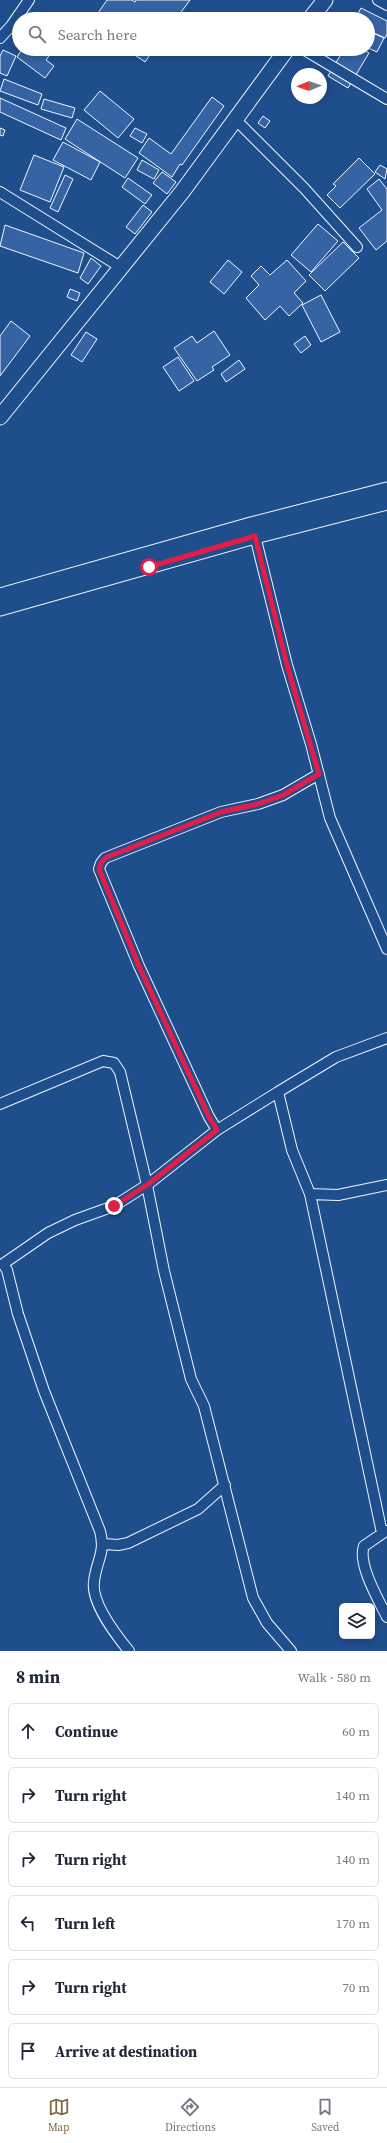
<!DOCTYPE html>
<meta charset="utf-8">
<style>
body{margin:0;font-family:"Source Serif 4",serif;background:#f2f2f3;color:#1f2937}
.controls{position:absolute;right:12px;bottom:12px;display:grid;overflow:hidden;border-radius:6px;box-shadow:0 2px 6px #0003}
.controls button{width:36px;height:36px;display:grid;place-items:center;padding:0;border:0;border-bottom:1px solid #e0e1e3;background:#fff;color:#1f2937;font:20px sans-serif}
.compass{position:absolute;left:291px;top:68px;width:36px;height:36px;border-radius:50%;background:#fff;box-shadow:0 2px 6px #0003;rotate:268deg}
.stop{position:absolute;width:12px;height:12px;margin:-9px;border:3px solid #e11d48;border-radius:50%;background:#fff}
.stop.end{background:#e11d48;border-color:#fff;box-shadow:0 1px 4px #0008}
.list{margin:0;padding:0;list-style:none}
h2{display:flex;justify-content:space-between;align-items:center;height:52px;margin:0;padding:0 16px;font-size:17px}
h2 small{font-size:13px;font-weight:400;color:#747a83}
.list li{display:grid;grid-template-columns:26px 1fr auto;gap:12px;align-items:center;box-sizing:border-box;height:56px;margin:0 8px 8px;padding:0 8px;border:1px solid #e0e1e3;border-radius:6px}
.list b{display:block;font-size:15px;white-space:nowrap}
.list em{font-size:13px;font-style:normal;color:#747a83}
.icon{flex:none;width:22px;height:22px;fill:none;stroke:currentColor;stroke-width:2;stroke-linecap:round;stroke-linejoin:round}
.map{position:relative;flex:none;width:387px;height:1651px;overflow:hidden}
.search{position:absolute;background:#fff;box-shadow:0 2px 6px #0003;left:12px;right:12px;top:12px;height:44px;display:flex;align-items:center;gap:10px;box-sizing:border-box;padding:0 14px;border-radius:22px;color:#747a83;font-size:15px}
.sheet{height:436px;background:#fff}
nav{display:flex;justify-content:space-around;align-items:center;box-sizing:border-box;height:56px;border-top:1px solid #e0e1e3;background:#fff;font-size:11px;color:#747a83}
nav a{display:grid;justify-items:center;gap:2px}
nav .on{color:#846941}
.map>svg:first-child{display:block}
.building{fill:#3563a3;stroke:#f2f6ff}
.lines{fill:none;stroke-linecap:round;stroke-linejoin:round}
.street-casing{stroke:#f2f6ff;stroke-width:12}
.secondary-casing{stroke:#f2f6ff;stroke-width:17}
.street{stroke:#1f4e8c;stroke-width:10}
.secondary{stroke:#1f4e8c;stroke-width:15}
.route{stroke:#e11d48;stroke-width:5}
</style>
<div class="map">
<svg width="387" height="1651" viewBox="0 0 387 1651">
<rect width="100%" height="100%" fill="#1f4e8c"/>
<!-- building -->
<path class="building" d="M107,0H132L135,2L136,0H190L176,19H106L98,13Z
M361,8L387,21V34L385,38L368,30V19H355Z
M368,31L384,38L377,52L368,48Z
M22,49H54L46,60L54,66L45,78L17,57Z
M126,49H154L145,62Z
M344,49H362L369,53L348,88L328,76Z
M3,50L16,56L7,76L0,73V56Z
M4,79L42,94L38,105L0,91Z
M100,91L134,119L118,138L84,110Z
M212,97L224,106L182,165L180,164L172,177L139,153L149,138L171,154Z
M0,98L66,128L61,140L0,112Z
M44,99L75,108L72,118L41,109Z
M263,116L270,121L265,128L258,123Z
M77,119L138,158L125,178L65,139Z
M0,128L5,130L3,136L0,135Z
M135,128L147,134L142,143L130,136Z
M63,142L100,162L91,180L53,160Z
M34,155L64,167L50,202L20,190Z
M359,158L375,174L340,208L327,195L336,186L333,184Z
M142,160L159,170L154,179L137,170Z
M380,165L387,169L385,179L375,172Z
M162,172L176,182L167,194L153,183Z
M65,175L73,179L58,212L50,208Z
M128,178L152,195L145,204L122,187Z
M379,179L387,189V241L376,250L359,228L382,210L367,189Z
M143,205L152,212L135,234L126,227Z
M318,224L338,241L311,272L291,255Z
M5,225L84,253L78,273L0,246Z
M343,242L359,258L325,291L309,275Z
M91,258L101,266L88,284L80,278Z
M228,260L242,272L224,294L210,282Z
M287,260L306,281L294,293L303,303L289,316L280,306L265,320L246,298L259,285L251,276L261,266L270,275Z
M70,289L80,293L77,301L67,297Z
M321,295L340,332L321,342L302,305Z
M11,321L30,336L0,376V336Z
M214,331L230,355L212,367L214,370L197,381L174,348L192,336L197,343Z
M86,332L97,339L82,362L71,355Z
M305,336L311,345L301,353L294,344Z
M178,357L194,381L179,391L163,367Z
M239,360L245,369L226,382L221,374Z"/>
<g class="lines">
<defs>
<path id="street" d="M378,0L387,5
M0,38L11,26L29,0
M303,49L387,99
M235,119L304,188L357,247
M0,192L122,268
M255,536L287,665L311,744L330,818L387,949
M278,1092L217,1130L147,1185L164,1271L191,1379L204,1406L253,1598L267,1623L291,1651
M0,1104L103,1061L114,1063L120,1072L147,1185L114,1206L75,1220L48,1233L3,1264L7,1270L18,1314L44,1391L100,1531C106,1553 96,1561 94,1582C91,1603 116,1635 129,1651
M217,1130L209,1117L139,966L99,869L101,863L105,858L221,812L258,804L283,795L319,774
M310,1194L338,1195L387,1185
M386,1531L364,1546C357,1563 379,1601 387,1617
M382,1533L310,1194L292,1150L278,1092L336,1057L387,1038
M104,1544L118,1545L128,1543L198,1509L225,1485"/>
<path id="secondary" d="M310,19L325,0
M0,417L182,192L287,49
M0,596L251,525L387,490
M0,608L255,536L387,502"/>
</defs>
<!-- street casing -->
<use href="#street" class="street-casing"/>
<!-- secondary casing -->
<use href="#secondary" class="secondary-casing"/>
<!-- street -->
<use href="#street" class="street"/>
<!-- secondary -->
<use href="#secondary" class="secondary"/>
</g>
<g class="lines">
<!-- route -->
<path class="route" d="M114,1206L147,1185L217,1130L209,1117L139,966L99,869L101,863L105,858L221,812L258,804L283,795L319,774L287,665L255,536L149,567"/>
</g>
</svg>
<div class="controls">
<button><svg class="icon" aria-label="layers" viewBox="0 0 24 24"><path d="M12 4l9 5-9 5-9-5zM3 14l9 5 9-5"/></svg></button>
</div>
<svg class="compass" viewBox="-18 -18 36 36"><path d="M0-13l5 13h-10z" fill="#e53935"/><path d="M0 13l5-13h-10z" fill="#747a83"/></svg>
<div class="stop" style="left:149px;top:567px"></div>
<div class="stop end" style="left:114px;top:1206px"></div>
<div class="search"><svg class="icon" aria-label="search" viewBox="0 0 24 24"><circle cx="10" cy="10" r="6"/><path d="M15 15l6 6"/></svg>Search here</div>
</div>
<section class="sheet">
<h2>8 min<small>Walk · 580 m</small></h2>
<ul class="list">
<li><svg class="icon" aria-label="ahead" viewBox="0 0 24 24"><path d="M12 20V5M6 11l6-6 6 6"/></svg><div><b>Continue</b></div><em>60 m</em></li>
<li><svg class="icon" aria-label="right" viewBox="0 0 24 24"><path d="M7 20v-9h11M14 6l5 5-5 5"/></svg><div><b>Turn right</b></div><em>140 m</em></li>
<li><svg class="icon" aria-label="right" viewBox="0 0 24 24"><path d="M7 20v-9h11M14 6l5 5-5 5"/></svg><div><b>Turn right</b></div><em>140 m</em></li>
<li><svg class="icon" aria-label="left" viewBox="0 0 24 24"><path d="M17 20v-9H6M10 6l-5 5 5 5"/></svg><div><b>Turn left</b></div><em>170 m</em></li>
<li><svg class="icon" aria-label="right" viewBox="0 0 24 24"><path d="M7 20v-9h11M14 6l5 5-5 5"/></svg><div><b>Turn right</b></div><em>70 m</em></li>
<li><svg class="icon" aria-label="arrive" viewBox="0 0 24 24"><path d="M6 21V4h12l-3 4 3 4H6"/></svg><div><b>Arrive at destination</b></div></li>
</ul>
</section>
<nav>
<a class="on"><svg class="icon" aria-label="map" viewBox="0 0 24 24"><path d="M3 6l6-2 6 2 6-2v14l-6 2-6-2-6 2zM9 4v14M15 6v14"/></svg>Map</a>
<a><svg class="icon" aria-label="directions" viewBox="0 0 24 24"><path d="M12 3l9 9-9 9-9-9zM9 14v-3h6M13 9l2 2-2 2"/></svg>Directions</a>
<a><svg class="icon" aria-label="saved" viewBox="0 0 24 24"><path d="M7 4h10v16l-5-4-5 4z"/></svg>Saved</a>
</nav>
